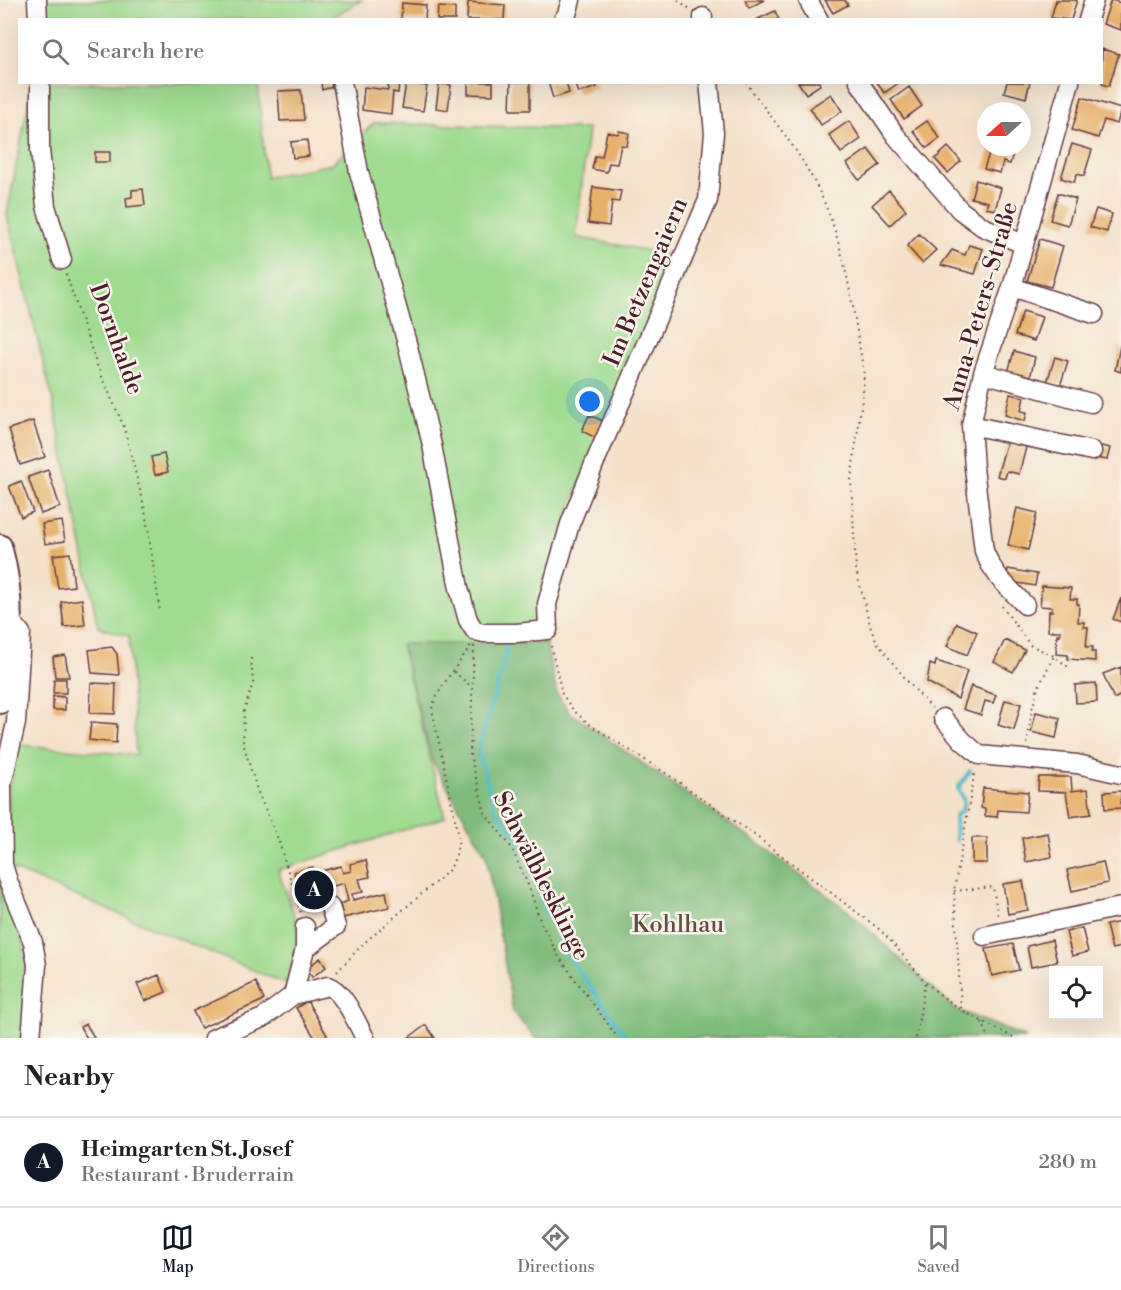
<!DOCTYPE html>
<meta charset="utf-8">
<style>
body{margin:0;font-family:"Libre Bodoni",serif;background:#f6f6f6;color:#222}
.controls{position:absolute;right:18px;bottom:18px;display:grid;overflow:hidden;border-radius:0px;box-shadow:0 6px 24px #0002}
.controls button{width:54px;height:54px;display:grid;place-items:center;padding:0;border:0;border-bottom:2px solid #e0e0e0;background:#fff;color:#222;font:30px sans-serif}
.compass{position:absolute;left:977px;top:102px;width:54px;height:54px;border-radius:50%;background:#fff;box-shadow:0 6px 24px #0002;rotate:249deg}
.you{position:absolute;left:590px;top:402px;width:21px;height:21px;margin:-15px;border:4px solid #fff;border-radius:50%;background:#1a73e8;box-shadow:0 0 0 9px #1a73e833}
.badge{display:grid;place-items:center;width:39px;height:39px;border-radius:50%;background:#111827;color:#fff;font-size:20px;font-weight:700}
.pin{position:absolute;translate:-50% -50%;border:3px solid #fff;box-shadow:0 2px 6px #0006}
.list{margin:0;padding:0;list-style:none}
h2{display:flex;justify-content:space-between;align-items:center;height:78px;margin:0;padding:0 24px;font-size:26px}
h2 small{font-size:20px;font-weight:400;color:#767676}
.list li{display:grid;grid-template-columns:39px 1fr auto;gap:18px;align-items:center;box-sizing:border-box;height:90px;padding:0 24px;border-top:2px solid #e0e0e0}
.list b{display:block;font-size:22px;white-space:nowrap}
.list p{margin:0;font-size:20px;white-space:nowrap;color:#767676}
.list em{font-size:20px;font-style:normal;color:#767676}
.icon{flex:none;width:33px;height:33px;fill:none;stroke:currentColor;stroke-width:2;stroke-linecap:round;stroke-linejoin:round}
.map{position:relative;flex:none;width:1121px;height:1038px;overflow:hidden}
.search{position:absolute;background:#fff;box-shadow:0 6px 24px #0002;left:18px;right:18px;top:18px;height:66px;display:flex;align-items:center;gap:15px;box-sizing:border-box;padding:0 21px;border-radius:0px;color:#767676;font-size:22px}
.sheet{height:168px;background:#fff}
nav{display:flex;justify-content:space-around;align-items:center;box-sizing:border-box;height:84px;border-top:2px solid #e0e0e0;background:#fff;font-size:16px;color:#767676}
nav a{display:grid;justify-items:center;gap:3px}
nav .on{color:#111827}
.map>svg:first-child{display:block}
.green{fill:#9fdc90;stroke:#747e5e;stroke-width:1.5}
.forest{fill:#7fbc7a;stroke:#646e52;stroke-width:1.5}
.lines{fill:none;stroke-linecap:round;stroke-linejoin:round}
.stream{stroke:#4dbac6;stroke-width:4}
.building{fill:#e7b16a}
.minor-casing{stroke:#643c43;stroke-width:21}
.major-casing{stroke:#643c43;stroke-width:26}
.path{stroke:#643c43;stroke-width:2;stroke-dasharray:1.5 4.5;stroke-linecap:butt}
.minor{stroke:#fff;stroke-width:18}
.major{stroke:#fff;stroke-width:22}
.labels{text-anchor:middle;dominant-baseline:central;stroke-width:5;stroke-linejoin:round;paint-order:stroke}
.street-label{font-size:24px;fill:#4a1f2b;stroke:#f7f3e8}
.park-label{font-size:24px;fill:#5f4e44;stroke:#f7f3e8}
</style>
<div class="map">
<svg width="1121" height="1038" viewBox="0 0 1121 1038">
<rect width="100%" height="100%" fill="#f7f3e8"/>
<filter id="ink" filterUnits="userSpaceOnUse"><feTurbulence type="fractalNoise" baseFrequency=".0167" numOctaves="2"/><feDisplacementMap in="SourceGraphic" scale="12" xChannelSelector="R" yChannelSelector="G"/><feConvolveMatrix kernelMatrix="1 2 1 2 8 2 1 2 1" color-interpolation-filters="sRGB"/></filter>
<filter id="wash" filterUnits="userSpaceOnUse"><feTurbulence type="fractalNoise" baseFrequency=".008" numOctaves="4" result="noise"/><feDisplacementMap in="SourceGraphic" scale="24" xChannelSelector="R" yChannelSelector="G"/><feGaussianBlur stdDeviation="1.35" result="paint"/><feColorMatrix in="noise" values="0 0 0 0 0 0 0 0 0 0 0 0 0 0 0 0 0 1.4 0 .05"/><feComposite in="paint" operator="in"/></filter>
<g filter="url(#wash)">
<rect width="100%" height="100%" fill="#f5e1ca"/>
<!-- green -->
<path class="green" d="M42,0H362L329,19L40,20Z
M32,83H258L266,177L332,164L374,123L588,129L576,237L680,257L691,261L574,495L539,620L546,644L401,645L445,817L278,870L300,932L286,984L9,868V786L18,745L136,755L129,636L98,627L53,401L7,215Z
M0,883L21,933L30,971L25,1038H0Z"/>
<!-- forest -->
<path class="forest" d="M401,644H546L557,694L569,712L756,842L847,910L955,1009L1027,1038H535L513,1012L486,855L433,762Z"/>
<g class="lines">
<!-- stream -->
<path class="stream" d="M507,638L505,659L478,752L496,811L517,836L538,881L543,906L566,953L627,1038
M956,840L955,816L962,811L964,801L958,788L970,771"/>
</g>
<g id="blocks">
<!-- building -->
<path class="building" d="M745,0H764L749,8Z
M825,0H845L848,5L833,13Z
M1056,0H1077L1071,20L1051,18Z
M1111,0L1121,3V30L1103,24Z
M468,2L505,5L504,20H467Z
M402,3L426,5L425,20H401Z
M438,7L455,8V20H437Z
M775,11L779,20H756Z
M1102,49L1119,54L1109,86L1102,84Z
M321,82H331L332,87L322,90Z
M388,82H399L398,93L393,92L391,114L362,110L364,87L388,90Z
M468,82H493V95L468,94Z
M511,82H530V110H510Z
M548,82H566L569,93L553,98Z
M574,82H596L597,87L578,93Z
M798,82H819L820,85L806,94Z
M877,82H900L884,93Z
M1007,82H1030L1026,98L1004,92Z
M406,83L427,86L423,111L402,108Z
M439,84L451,85L448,110L436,108Z
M909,87L922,106L904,119L891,100Z
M301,90L304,120L280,121L278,91Z
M831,94L842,111L821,125L810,108Z
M1082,97L1121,109L1117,124L1104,120L1098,138L1072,130Z
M849,121L861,139L841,153L829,135Z
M927,121L940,138L927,148L913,131Z
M619,131L629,133L627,146L621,145L617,164L609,163L607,172L592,169L595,156L602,157L607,132L618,134Z
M307,140L309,156L293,158L291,142Z
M1072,144L1092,150L1084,176L1077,174L1074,182L1061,178Z
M948,147L961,161L948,173L935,159Z
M991,147H1004L1007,148V151L1013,153L1010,164L1003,162L1000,173L984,169Z
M868,149L880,165L859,180L847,164Z
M95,152H110V162H95Z
M976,180L1001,188L995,210L986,208L988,202L971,198Z
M593,187L621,191L619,202L612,201L609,226L588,223Z
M143,189L145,205L127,207L126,198L132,197V190Z
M889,190L906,210L890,225L872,205Z
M1058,193L1076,199L1068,225L1050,220Z
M1096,209L1112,214L1107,232L1090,227Z
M919,234L936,250L922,263L907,246Z
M1040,239L1063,246L1051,287L1027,281Z
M969,245L983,249L975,274L941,265L952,250L965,255Z
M1023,311L1042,317L1034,341L1015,335Z
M1120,346H1121V372L1115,370Z
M1014,351L1035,357L1029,382L1007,376Z
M1055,357L1068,361L1060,386L1047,382Z
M1010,394L1024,397L1021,411L1027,412L1025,421L1005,415Z
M589,415L603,421L596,438L582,431Z
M33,421L45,457L20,465L9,429Z
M1009,434L1028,440L1019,474L1007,471L1005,478L997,476Z
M1098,445L1110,448L1107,460L1095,458Z
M164,454L168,472L155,475L151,457Z
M48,470L60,507L41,514L28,477Z
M21,481L33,512L21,517L9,486Z
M1017,508L1037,513L1028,550L1008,545Z
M62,521L65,541L45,544L42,524Z
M70,553L74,586L58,588L53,555Z
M1008,569L1037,574L1035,586L1006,581Z
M1042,586L1071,588L1070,599H1077V604H1079L1078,622H1084V627H1088L1086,647H1093L1092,652H1095V661L1068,659V655L1056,654L1057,634L1060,635V631H1048L1049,611H1052V607L1040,606Z
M1121,598V622L1113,619Z
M82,599L85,625L64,627L61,602Z
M957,623L977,632L967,655L947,646Z
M1005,640L1025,650L1013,672L994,662Z
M112,647L117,654L119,675L92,673L89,650Z
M65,655L69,677H55L53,657Z
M936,661L967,671L958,699L927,682L930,664L935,666Z
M1121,667V695L1114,699L1103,674Z
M54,679H66V693H53Z
M91,683L116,684L115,714L90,713Z
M1096,683L1097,702L1076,703L1075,685Z
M971,686L996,695L993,703L985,701L981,715L963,709Z
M53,696L65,697V710H53Z
M1005,700L1021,704L1014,730L998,725Z
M1036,712L1060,718L1056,738L1031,732Z
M91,722L117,724L116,743L89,740Z
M1039,777H1071L1072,791L1088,789L1091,814L1070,817L1066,792L1038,791Z
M983,788L1028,792L1026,812L998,810L997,817L985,816V809L981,808Z
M1121,791V808L1105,809L1104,792Z
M1048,833L1052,857L1026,862L1022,838Z
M972,838H987V863H972Z
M366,860L370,877L359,879L363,892L352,894L353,900L386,892L389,907L343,918L340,904L348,901L344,883L323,889L326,902L308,907L304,888L299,889L294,872L313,867L314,873L341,866L343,873L351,871L350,864Z
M1103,862L1108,883L1072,891L1067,870Z
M1023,881L1028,910L1008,914L1003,884Z
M1121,922V947L1112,949L1106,925Z
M1082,928L1088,952L1072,956L1066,932Z
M1052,940L1057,962L1031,967L1027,946Z
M1013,944L1019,970L992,976L986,949Z
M320,958L326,967L312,977L306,969Z
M159,975L166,992L145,1001L137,984Z
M256,982L264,1000L201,1028L193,1011Z
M307,1001L327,1035L323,1038H315L296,1008Z
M86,1024L94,1037L92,1038H87L80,1027Z
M426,1025L435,1038H408Z"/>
</g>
</g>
<g filter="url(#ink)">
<use href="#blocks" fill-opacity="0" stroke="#643c43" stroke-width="1.5"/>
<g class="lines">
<defs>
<path id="minor" d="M37,0L38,20
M808,0L819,20
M703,17V20
M563,20L567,14L571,0
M1088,20L1094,0
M40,82V150L46,206L62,260
M342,82L359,172L408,347L432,445L459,588L468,620L475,631L484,633H516L548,630L547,604L570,524L595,462L708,200L714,133L709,82
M859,82L896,136L960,210L983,227L1023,244
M1012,287L1094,314
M983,373L1091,403
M971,425L1092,451
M1025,605L1000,579L990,564L984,551L974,468L971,425L983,373L1012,287L1070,82
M11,621L21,633L16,723L2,784L3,865L8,881L33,942L37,965L31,1038
M943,718L962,740L979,755L1077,764L1121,774
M984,936L1121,907
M305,949L336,926L330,907
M293,995L305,949V927
M214,1038L263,1018L293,995L328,986C344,991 357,1024 365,1038"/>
<path id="major" d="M0,546C15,599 11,649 0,702"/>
</defs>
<!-- minor casing -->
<use href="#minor" class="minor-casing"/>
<!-- major casing -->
<use href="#major" class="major-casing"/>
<!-- path -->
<path class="path" d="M678,0L690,9
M746,82C767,113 791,140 809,172C845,234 852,304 864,374L863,392L851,480L856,570L871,629L878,644L908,682L932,708
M66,274L96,363L124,427L145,510L160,611
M1002,606L1030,645L1054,656L1071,669
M474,646L470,755L485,813L511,847L529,887L541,923L559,957L618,1038
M551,646L562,694L573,710L589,724L670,776L753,834L879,929C896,945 909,964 925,981C950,1006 984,1023 1015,1038
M251,658L253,683L244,711L243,743L257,790L278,839L301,913
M454,672L472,687
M1027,744L1032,709L1038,688L1054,656
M954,891L993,887L998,917
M337,972L364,943L445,874L451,867L456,855L459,838L432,709C435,692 461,661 471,645
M961,1008L954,891L975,770
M982,1022L989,1038
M916,1038L925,982"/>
<!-- minor -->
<use href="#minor" class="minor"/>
<!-- major -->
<use href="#major" class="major"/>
</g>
</g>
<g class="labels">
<!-- street labels -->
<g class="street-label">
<text transform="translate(646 282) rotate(-67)">Im Betzengaiern</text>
<text transform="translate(981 306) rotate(-74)">Anna-Peters-Straße</text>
<text transform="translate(116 339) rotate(70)">Dornhalde</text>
<text transform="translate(541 876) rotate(63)">Schwälblesklinge</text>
</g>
<!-- park labels -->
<g class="park-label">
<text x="678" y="925">Kohlhau</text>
</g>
</g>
</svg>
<div class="controls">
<button><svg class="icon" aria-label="locate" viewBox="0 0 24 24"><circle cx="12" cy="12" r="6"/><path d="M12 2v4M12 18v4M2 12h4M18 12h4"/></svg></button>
</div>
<svg class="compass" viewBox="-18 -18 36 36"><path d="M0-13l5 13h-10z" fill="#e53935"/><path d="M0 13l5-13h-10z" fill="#767676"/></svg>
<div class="you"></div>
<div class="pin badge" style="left:314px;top:890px">A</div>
<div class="search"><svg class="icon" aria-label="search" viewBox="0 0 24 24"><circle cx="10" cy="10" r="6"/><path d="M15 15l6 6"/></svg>Search here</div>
</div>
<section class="sheet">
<h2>Nearby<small></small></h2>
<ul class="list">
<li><span class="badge">A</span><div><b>Heimgarten St. Josef</b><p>Restaurant · Bruderrain</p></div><em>280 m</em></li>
</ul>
</section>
<nav>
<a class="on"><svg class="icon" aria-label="map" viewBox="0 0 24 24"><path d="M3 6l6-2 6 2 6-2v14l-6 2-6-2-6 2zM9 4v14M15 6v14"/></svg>Map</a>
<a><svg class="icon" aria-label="directions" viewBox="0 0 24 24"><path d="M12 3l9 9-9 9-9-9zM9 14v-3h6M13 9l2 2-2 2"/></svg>Directions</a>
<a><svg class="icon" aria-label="saved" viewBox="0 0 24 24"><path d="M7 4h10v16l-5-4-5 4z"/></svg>Saved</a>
</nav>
